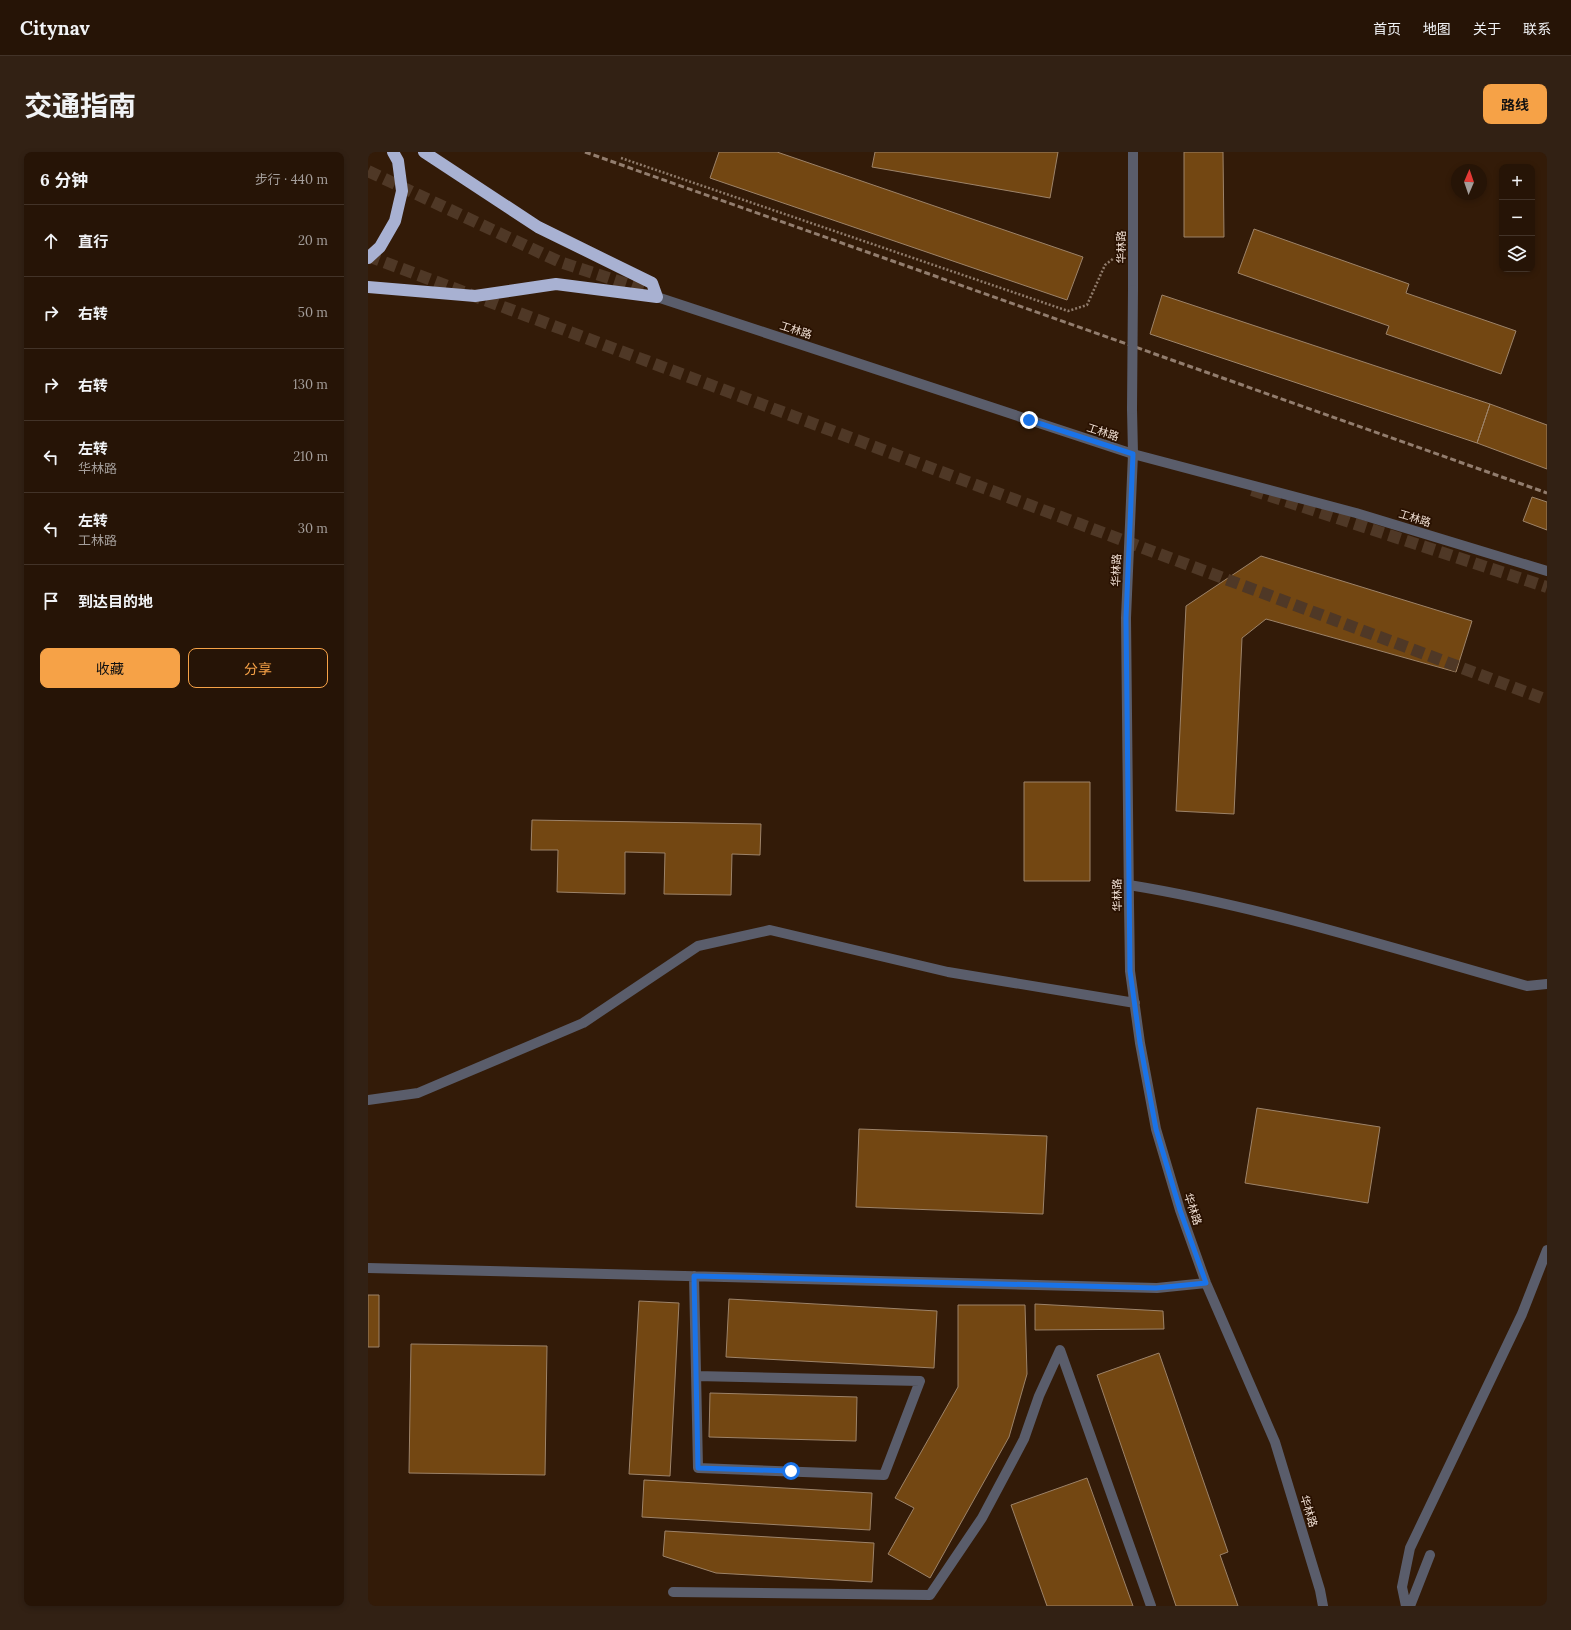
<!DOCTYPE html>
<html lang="zh">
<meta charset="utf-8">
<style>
body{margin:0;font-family:Lora,"Noto Sans SC",serif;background:#322114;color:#f1f3f6}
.controls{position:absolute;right:12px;top:12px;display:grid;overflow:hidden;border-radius:8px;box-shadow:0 2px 6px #0003}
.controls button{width:36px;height:36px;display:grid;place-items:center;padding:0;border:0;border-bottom:1px solid #423328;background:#261406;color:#f1f3f6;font:20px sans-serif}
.compass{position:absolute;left:1083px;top:12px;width:36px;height:36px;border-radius:50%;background:#261406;box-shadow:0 2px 6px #0003;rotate:2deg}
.stop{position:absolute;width:12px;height:12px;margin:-9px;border:3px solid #1a73e8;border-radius:50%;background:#fff}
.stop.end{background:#1a73e8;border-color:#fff;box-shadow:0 1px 4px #0008}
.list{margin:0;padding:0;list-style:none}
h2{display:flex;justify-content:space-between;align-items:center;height:52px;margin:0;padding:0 16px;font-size:17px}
h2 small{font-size:13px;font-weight:400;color:#a49e9b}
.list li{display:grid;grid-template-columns:26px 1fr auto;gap:12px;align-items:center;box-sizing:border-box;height:72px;padding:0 16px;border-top:1px solid #423328}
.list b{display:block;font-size:15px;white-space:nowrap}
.list p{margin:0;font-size:13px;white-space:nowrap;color:#a49e9b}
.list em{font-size:13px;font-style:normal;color:#a49e9b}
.actions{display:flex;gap:8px;padding:12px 16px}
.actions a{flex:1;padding:9px 0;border:1px solid #f6a247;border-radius:8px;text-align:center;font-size:14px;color:#f6a247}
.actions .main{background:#f6a247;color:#111}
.icon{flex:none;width:22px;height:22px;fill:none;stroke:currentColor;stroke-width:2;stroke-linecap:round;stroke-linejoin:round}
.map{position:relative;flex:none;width:1179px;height:1454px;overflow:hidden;border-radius:8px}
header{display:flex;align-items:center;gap:24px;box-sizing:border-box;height:56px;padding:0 20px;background:#261406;border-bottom:1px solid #423328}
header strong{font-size:19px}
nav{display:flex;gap:22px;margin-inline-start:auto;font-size:14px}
.intro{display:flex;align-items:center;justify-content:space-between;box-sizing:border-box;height:96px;padding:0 24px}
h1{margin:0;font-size:28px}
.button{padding:10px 18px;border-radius:8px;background:#f6a247;color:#111;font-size:14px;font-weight:700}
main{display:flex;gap:24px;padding:0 24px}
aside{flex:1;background:#261406;border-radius:8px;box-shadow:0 2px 6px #0003}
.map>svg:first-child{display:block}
.building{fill:#734712;stroke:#9d8369}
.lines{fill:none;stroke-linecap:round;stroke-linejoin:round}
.highway-tunnel{stroke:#4f3826;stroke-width:12;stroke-dasharray:12 6;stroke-linecap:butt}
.path{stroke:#907c6c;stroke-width:2.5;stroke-dasharray:2 2;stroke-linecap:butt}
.minor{stroke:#5a5d6b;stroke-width:10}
.highway{stroke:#a8b1d2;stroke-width:12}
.rail{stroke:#927d6e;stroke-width:3;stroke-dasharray:6 3;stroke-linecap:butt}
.minor-bridge{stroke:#5a5d6b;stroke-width:10}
.route{stroke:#1a73e8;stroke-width:5}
.labels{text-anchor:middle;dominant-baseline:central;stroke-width:3.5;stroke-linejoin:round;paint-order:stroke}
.street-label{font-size:11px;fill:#f0dfd3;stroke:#291101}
</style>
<header>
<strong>Citynav</strong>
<nav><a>首页</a><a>地图</a><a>关于</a><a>联系</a></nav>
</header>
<div class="intro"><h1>交通指南</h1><a class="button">路线</a></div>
<main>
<aside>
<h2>6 分钟<small>步行 · 440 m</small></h2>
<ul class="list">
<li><svg class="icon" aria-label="ahead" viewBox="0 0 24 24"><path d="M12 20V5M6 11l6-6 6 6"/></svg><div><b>直行</b></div><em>20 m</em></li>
<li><svg class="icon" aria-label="right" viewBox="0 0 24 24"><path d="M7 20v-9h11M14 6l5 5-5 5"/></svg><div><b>右转</b></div><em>50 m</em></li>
<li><svg class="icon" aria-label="right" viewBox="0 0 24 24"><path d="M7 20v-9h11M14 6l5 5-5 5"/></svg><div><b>右转</b></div><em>130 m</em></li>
<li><svg class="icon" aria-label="left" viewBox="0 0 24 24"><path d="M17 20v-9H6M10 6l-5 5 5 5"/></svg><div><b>左转</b><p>华林路</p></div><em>210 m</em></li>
<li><svg class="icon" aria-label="left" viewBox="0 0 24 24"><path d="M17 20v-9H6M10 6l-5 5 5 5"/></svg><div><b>左转</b><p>工林路</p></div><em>30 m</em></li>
<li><svg class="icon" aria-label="arrive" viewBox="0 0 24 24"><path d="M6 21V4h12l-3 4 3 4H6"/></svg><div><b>到达目的地</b></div></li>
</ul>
<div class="actions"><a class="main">收藏</a><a>分享</a></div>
</aside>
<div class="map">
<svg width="1179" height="1454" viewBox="0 0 1179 1454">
<rect width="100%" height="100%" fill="#331b08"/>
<!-- building -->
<path class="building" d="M351,0H409L715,105L699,148L342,26Z
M507,0H690L682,46L504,15Z
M816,0H855L856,85H816Z
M886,77L1041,132L1038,141L1148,179L1133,222L1018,182L1021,174L870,121Z
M794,143L1122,252L1109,291L782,182Z
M1122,252L1179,273V317L1109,291Z
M1164,345L1179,350V378L1155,369Z
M893,404L1104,469L1088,520L898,467L874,486L866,662L808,659L818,454Z
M656,630H722V729H656Z
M164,668L393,672L392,703L364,702L363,743L296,742L297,701L257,700V742L189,740L190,698H163Z
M889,956L1012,975L1000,1051L877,1031Z
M491,977L679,984L675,1062L488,1055Z
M0,1143H11V1195H0Z
M361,1147L569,1159L566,1216L358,1205Z
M271,1149L311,1151L302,1324L261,1322Z
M667,1152L795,1159L796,1177L667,1178Z
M590,1153H657L659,1222L641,1285L562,1426L520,1402L546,1356L527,1346L590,1235Z
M43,1192L179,1194L177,1323L41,1321Z
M791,1201L860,1400L852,1403L870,1454H808L729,1223Z
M342,1241L489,1245L488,1289L341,1285Z
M719,1326L765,1454H679L643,1353Z
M276,1328L504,1341L502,1378L274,1365Z
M297,1379L506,1391L504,1430L348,1421L295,1404Z"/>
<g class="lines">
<!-- highway-tunnel -->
<path class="highway-tunnel" d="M0,19L192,110L289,142
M0,104L1179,548
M884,338L1179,435"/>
<!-- path -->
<path class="path" d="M253,6L700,159L719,153L737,113L746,106"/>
<!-- minor -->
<path class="minor" d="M765,138V0
M289,145L765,302L988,361L1179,419
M764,257L765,302L758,466L761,752L762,819L772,891L788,977L812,1058L838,1131L907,1290L952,1438L955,1454
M761,733C896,755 1027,797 1159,834L1179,832
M0,948L50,941L215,871L330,794L402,778L580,820L767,851
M0,1116L789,1136L838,1131
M326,1124L330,1316L516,1323L552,1229L328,1224
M305,1440L562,1443L614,1366L656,1287L671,1244L692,1198L783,1454
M1038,1454L1034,1435L1042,1396L1154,1162L1179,1098
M1042,1454L1062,1403"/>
<!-- highway -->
<path class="highway" d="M0,106L12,95L27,69L34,39L30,9L25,0
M0,135L107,144L188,132L289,145L284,131L170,75L56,0"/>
<!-- rail -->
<path class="rail" d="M217,0L1179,341"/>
<!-- minor-bridge -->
<path class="minor-bridge" d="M764,257L765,138"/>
</g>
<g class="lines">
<!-- route -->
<path class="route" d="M423,1319L330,1316L326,1124L788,1136L838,1131L812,1058L788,977L772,891L762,819L758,466L765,302L661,268"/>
</g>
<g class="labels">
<!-- street labels -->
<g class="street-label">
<text transform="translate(753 95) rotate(-90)">华林路</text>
<text transform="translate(428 178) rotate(18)">工林路</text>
<text transform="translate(735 280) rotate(18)">工林路</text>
<text transform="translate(1047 366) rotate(17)">工林路</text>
<text transform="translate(748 418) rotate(-88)">华林路</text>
<text transform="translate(749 743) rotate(-91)">华林路</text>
<text transform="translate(825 1057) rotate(72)">华林路</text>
<text transform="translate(941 1359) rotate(73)">华林路</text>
</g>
</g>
</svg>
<div class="controls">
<button>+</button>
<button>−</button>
<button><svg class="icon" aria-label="layers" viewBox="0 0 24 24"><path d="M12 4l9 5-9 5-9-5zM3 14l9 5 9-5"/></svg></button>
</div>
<svg class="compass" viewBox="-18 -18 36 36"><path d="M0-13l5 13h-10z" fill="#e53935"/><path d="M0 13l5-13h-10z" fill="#a49e9b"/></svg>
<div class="stop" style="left:423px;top:1319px"></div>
<div class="stop end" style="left:661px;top:268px"></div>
</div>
</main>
